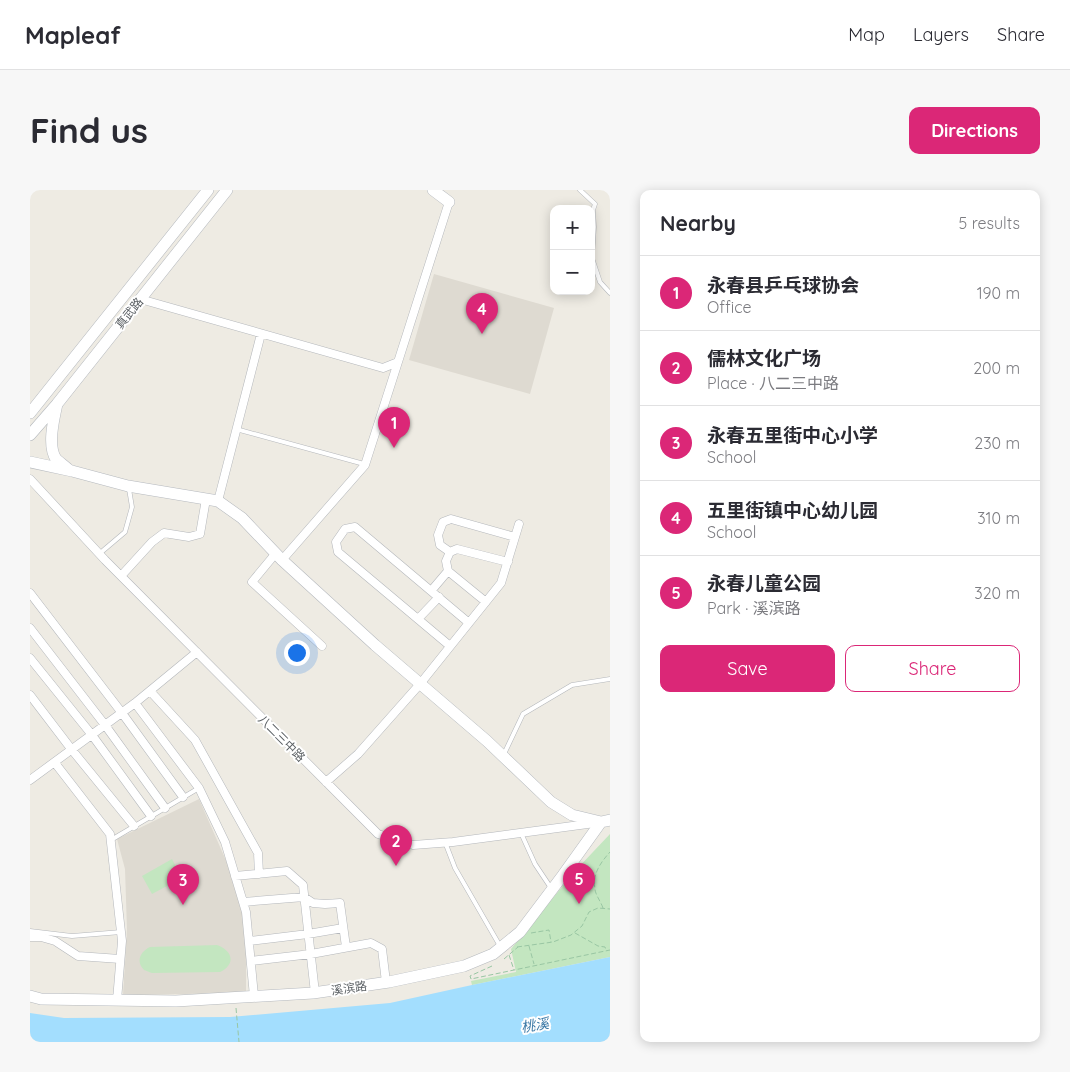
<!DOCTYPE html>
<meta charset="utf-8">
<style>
body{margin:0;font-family:Quicksand,"Noto Sans SC",sans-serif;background:#f7f7f7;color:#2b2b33}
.controls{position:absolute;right:15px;top:15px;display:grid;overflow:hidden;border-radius:10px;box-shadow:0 2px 12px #0003}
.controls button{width:45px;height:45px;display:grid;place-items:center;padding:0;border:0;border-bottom:1px solid #e1e1e2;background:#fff;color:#2b2b33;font:25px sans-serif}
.you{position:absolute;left:266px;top:462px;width:18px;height:18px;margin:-12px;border:4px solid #fff;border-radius:50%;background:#1a73e8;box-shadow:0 0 0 8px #1a73e833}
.badge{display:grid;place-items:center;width:32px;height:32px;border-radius:50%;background:#db2777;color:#fff;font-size:16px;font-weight:700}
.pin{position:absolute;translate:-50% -41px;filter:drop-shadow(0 1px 2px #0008)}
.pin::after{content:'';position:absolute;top:26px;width:18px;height:15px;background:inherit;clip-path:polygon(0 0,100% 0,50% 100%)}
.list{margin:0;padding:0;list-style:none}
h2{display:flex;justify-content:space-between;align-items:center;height:65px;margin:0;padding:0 20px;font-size:21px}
h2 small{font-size:16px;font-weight:400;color:#7c7c81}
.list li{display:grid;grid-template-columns:32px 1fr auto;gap:15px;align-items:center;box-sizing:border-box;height:75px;padding:0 20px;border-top:1px solid #e1e1e2}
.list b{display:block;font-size:19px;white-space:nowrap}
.list p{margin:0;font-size:16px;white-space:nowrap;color:#7c7c81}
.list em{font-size:16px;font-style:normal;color:#7c7c81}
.actions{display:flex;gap:10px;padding:15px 20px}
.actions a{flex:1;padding:11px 0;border:1px solid #db2777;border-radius:10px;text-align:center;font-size:18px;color:#db2777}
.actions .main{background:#db2777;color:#fff}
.map{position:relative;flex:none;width:580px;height:852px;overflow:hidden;border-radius:10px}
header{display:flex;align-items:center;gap:30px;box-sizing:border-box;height:70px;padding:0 25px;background:#fff;border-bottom:1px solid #e1e1e2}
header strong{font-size:24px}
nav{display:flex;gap:28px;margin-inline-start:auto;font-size:18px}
.intro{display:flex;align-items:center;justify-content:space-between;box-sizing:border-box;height:120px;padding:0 30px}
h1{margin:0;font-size:35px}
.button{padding:12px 22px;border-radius:10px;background:#db2777;color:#fff;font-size:18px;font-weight:700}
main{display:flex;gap:30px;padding:0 30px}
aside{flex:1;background:#fff;border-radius:10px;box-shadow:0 2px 12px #0003}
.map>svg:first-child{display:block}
.education{fill:#dedad1}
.green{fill:#c3e6c0}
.water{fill:#a3defe}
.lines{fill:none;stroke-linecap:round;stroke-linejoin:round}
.lane-casing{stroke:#b4b7bb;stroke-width:5}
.street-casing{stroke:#b4b7bb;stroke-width:9}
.secondary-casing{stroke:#b5b9be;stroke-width:12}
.path{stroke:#99c6a3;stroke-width:1;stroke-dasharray:5 2.5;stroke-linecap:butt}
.lane{stroke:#fff;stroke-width:4}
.street{stroke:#fff;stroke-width:8}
.secondary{stroke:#fff;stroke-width:11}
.labels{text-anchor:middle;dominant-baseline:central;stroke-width:4;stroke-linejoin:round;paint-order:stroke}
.street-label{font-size:12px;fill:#5b6064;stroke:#fff}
.water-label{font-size:14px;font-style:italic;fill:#3d7aa7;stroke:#fff}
</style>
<header>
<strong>Mapleaf</strong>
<nav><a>Map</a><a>Layers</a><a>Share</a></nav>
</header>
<div class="intro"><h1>Find us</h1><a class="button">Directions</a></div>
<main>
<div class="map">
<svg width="580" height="852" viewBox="0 0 580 852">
<rect width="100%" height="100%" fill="#eeebe3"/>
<!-- education -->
<path class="education" d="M404,84L524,118L500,204L379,170Z
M169,609L205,691L216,739V803L93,805L97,740L95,679L87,649Z"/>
<!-- green -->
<path class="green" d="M580,644V767L442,795L441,791L486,782L481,759L545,681Z
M142,669L152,688L122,704L112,686Z
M187,755C203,761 206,774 190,782L122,783C121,783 115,780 114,780C105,771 111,761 120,757Z"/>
<!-- water -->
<path class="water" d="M580,767V852H0V823L34,828L200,827L360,813L442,795Z"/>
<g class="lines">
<defs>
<path id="lane" d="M550,0L565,14L563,20L564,37L562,68L570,92L580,103
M206,239L334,274
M69,364L95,342L102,317L99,299
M474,564L493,524L542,495L580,489
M491,643L505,674L521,698
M81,650L169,598
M415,652L425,678L470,756
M0,741L42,746L91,742"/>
<path id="street" d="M110,109L353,178L368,172L419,12
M0,289L75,370L348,644L383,655L423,652L565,633
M188,311L231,144
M420,362L410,355L408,345L413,332L421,329L485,347
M246,363L222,392L292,456
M252,370L335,275L368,172
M418,381L456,412
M91,386L122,352L134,343L159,347L170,344L176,309
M401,401L418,381L416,371L420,362L427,359L478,372
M0,403L92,523L153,607
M388,429L409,407
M0,438L75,535L135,618
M420,456L308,362L306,352L315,339L325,337L439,433
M0,468L62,545L121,626
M120,501L165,550L228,663L229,684
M0,505L42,560L104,636
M105,513L169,598L195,652L216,722L224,806
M25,573L80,644L92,751L87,810
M0,590L105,513L167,462
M296,592L328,564L390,494L471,393L489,334
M205,686L257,681L273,695L285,803
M213,712L274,707L283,713L295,714L310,713L316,757
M0,747H11L25,751L48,766L90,769
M219,751L278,744L313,738
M221,771L281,764L341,753L352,759L356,792"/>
<path id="secondary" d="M403,0L419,12
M27,214C24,228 17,256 26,269C29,272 35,276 38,279
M0,223L178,0
M0,245L27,214L197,0
M0,272L42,281L98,296L188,311L212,328L252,370L345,455L457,551L521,612L542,625L571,632L580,630
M0,806L11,809L146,811L283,803L359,792L434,776L463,764L490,742L533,685L571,632"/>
</defs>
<!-- lane casing -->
<use href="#lane" class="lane-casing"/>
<!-- street casing -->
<use href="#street" class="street-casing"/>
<!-- secondary casing -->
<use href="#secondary" class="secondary-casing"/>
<!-- path -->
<path class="path" d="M573,718C571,712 565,704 565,699C562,684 571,672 580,662
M501,743L519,740L521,752
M545,743L568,756L575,757L576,760
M499,756L504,774
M487,757L523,752L541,745L552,736L559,722L568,718L580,719
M479,765L484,780
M474,769L488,757
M462,776L440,786L441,789L580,760
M206,818L209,852"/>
<!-- lane -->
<use href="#lane" class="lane"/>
<!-- street -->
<use href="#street" class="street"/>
<!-- secondary -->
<use href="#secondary" class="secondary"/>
</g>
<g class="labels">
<!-- street labels -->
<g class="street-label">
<text transform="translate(99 123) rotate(-51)">真武路</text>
<text transform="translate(252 548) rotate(45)">八二三中路</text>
<text transform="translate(319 798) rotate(-8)">溪滨路</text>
</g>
<!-- water labels -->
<g class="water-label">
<text transform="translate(505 835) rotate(-9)">桃溪</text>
</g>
</g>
</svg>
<div class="controls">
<button>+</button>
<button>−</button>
</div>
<div class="you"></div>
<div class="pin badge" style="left:364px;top:258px">1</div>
<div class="pin badge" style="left:366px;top:676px">2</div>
<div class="pin badge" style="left:153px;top:715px">3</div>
<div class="pin badge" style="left:452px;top:144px">4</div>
<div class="pin badge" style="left:549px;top:714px">5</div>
</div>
<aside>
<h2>Nearby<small>5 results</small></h2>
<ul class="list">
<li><span class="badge">1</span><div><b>永春县乒乓球协会</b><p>Office</p></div><em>190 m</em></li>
<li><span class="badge">2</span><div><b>儒林文化广场</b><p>Place · 八二三中路</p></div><em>200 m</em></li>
<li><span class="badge">3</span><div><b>永春五里街中心小学</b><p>School</p></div><em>230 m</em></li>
<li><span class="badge">4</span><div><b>五里街镇中心幼儿园</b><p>School</p></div><em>310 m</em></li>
<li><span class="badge">5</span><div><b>永春儿童公园</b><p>Park · 溪滨路</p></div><em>320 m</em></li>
</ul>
<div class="actions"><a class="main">Save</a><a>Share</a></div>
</aside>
</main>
